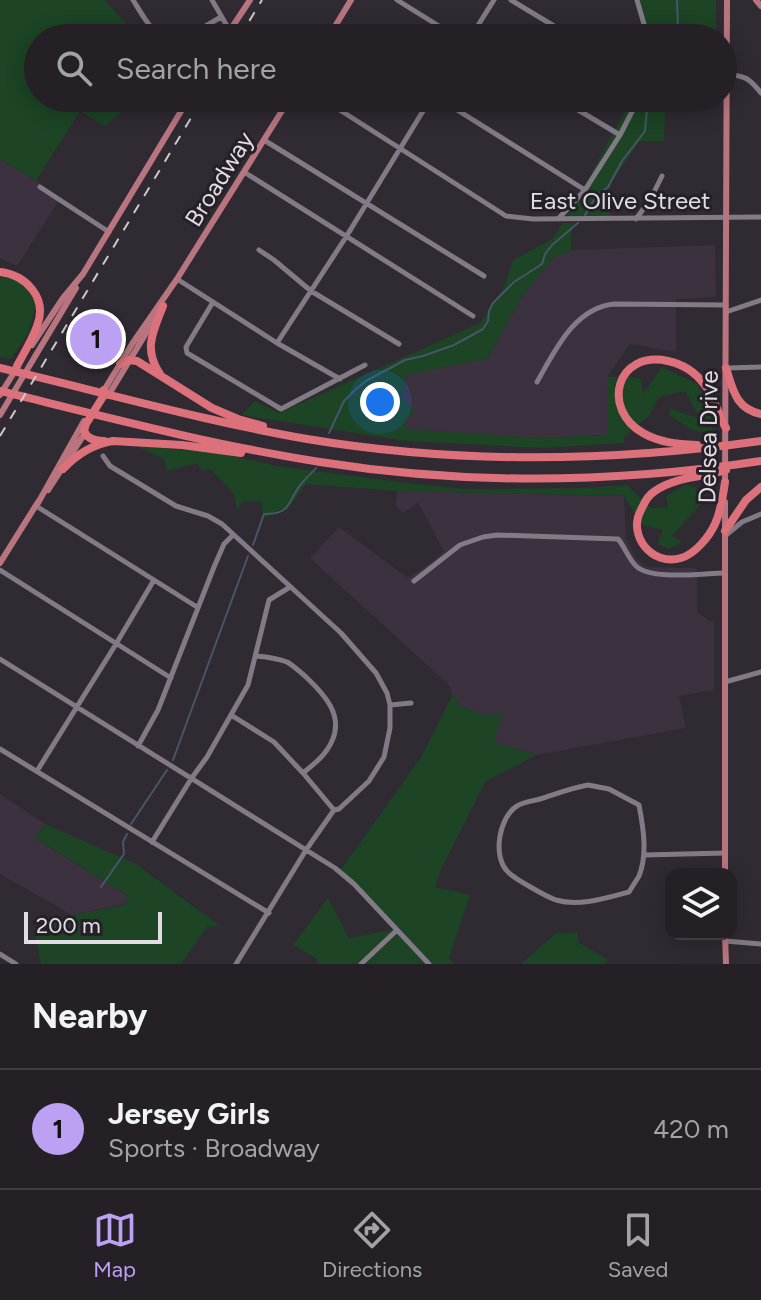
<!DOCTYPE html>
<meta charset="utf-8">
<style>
body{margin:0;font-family:Figtree,sans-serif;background:#302d32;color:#f1f3f6}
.controls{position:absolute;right:24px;bottom:24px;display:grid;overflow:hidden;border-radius:16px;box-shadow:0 4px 20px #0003}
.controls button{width:72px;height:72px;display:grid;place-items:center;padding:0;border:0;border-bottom:2px solid #413e43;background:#242026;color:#f1f3f6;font:40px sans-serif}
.scale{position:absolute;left:24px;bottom:20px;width:138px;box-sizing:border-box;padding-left:8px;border:4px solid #e1dde3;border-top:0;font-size:22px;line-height:28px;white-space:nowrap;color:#e1dde3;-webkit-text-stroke:6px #262028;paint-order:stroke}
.you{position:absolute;left:380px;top:402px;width:28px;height:28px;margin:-20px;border:6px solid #fff;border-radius:50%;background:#1a73e8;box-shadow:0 0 0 12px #1a73e833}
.badge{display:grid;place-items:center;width:52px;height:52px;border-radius:50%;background:#bca0f2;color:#111;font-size:26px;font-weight:700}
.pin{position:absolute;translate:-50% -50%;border:4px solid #fff;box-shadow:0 2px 8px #0006}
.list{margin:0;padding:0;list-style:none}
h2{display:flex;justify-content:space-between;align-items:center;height:104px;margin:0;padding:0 32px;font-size:34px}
h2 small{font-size:26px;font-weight:400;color:#a3a3a7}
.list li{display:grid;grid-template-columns:52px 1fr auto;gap:24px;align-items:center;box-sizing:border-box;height:120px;padding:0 32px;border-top:2px solid #413e43}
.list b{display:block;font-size:30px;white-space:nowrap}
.list p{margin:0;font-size:26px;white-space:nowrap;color:#a3a3a7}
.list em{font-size:26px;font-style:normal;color:#a3a3a7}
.icon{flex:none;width:44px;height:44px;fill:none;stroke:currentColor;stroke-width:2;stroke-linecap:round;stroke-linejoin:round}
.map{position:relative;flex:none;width:761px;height:964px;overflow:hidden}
.search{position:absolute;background:#242026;box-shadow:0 4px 20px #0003;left:24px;right:24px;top:24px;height:88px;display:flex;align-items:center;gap:20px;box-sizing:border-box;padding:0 28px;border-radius:44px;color:#a3a3a7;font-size:30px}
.sheet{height:224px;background:#242026}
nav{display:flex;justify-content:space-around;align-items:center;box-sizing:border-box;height:112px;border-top:2px solid #413e43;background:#242026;font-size:22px;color:#a3a3a7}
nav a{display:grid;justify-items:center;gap:4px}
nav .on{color:#bca0f2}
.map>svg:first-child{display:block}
.built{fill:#3b313f}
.green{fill:#1c4425}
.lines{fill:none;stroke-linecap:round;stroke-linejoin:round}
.stream{stroke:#475669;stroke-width:2}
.minor{stroke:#827a85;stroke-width:5}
.major{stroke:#b8757f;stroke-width:6}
.highway{stroke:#dc717b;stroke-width:8}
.rail{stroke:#cdc9cf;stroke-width:2;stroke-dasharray:10 10;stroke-linecap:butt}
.labels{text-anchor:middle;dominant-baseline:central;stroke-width:6;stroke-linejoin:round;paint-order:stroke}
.street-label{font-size:24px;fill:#e1dde3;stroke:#262028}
</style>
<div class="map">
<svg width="761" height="964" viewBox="0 0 761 964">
<rect width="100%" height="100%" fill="#302a32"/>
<!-- built -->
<path class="built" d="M0,159L36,181L60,199L17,266L0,258Z
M715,245L716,297L676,299V352L630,344L607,377V435L540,438L407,430L404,423L401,398L407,375L488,358L521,298L553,258L571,250Z
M398,491L624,496L626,538L636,558L646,567L697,568V612L710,621L714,620V690L679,696L686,728L537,755L493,742L501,714L485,716L458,705L455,696H452L450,686L310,558L339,527L408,578L433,561L444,551L418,503L403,513L395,505Z
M0,794L45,824L36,839L130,897L129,903L72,915L0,874Z"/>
<!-- green -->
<path class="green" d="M0,0H105L126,24L112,38H38V98H139L105,126L80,111L36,181L0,159Z
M637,0H716V38H649Z
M632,98H654L652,111H665L664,141H640L610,184V218H567Z
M563,223H574L571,233V250L553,258L521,298L488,358L407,375L401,398L415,411L404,423L407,429L540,438L607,435V377H632L641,379L643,394L662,367L697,384L711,406L713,433L694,431L669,415V408L700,419L685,391L659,397L649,416L624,437V443L542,448L407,441L241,415L255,401L279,413L480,323L503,289L513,260L552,239Z
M0,277L21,279L36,304L29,332L11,359L0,357Z
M134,445L194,451L193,447L277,466L415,484L467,489L582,488L627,485L651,508L668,507L666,496L686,484L701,490V504L672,536L682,542L669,549L657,544L663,530L642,525L624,496L398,491L306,484L288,509L263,518L262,502L243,501L237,511L234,494L211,469L201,471L198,463L167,471L164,459Z
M452,696H455L458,705L485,715L502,714L494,742L537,755L486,781L442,867L435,887L470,895L449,958L454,964H317V959L293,945L328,898L349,938L397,929L340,871L421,757Z
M45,824L136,864L220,926L207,927L181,964H41L34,929L72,915L128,904L124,899L130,897L35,838Z
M578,932V942L608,960L605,964H521L555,934Z"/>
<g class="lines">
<!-- stream -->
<path class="stream" d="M677,0L678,29L681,38
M585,215L597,195L608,187L622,161L645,131L648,98
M329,433L344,401L355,390L366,381L405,360L423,356L454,345L483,329L488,321L489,311L493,303L514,282L542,264L545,254L552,245L578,223
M253,545L264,514C293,514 286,502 302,483C307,477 312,473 316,468
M173,760L248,556
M131,824L167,770
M101,887L124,854L123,842L127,834"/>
<!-- minor -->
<path class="minor" d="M133,0C142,14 150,31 165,38
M212,0L234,38
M397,0L458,38
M511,0L574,38
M637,0L648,38
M332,32L342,38
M185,38L221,17
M470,38L494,0
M727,75C745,75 750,79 761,93
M321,98L506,216L533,219L761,217
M438,98L585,190
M558,98L620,135
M264,140L484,276
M244,172L473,316
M40,187L109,232
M558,219L585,190L620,135L639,98
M636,219L650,200L662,176
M259,250L274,260L311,291L399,344
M177,279L277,343L340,379
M213,302L186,347L187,353L281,409L365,365
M726,312L761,300
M277,343L346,237L431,98
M727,368L761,367
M537,382C555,351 574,308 614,304L726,305
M103,456L110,466L176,506L208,516L222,524L341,633L376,673L387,693L390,705V728L384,757L369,781L339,809L334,810L306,850L236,964
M36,506L197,607
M725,536L742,522L761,514
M0,570L171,678
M414,581L460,545L483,537L497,535L618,539C625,547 628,558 636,566C652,581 703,573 725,573
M256,656C267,657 277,658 287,662C294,666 300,672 306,677C324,694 344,715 332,741C326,755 314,764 303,773
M0,659L335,868L354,884L429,964
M725,682L761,672
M390,705L411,703
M231,715L274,742L303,773L334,810
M138,746L158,710L214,567L224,544L233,535
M0,749L269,913
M37,771L116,644L154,580
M588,785L609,789L639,805C643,826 648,854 639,876C636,881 632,887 629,892C606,898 579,907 556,900C547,897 515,879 508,872C492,857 499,817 517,806C523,802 533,801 540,799C556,794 571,788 588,785Z
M152,842L191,779L207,757L248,685L269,600L290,587
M644,855L725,853
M725,941L761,944
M0,954L16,964
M361,964L397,930"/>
<!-- major -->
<path class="major" d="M756,0L761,6
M225,38L250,0
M328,38L351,0
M32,345L63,298L83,274L189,98
M103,392L132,344L177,279L290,98
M0,395L15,371
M108,396L154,320
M0,415L76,288
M725,486L727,0
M48,490L85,433
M38,503L84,421
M0,563L38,502
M725,874V502
M725,934L726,964"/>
<!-- highway -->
<path class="highway" d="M0,272C26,275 48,298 37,326C32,340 24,353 17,366
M120,364L128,360L137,361L212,408L238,419L263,426
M0,368C102,392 204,421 307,439C457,464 611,462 761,441
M726,368C733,390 736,409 761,414
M160,374C143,349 153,332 163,306
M0,391C106,417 212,445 320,462C465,485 616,483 761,461
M104,441C96,441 87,439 84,431L86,424L104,395V390
M697,445C679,444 660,443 643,433C601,409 616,350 668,361C682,364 695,372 704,384C715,396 717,414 726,428
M63,469C77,454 94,444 113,441L182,445L241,453
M725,482C723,496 721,511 715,524C709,537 695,554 681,558C652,567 627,535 641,510C645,502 647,496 655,491C676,476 703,478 726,470
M725,531L746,500L761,487"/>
<!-- rail -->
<path class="rail" d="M239,38L262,0
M0,436L203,98"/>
</g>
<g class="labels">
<!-- street labels -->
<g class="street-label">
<text transform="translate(219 179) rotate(-58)">Broadway</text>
<text x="620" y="200">East Olive Street</text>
<text transform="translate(708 437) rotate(-89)">Delsea Drive</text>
</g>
</g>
</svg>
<div class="controls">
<button><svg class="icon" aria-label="layers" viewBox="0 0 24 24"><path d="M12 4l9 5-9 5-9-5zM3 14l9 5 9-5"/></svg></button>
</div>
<div class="scale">200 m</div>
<div class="you"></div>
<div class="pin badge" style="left:96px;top:339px">1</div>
<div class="search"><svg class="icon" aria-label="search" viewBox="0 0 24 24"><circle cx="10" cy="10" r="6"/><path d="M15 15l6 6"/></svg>Search here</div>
</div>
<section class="sheet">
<h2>Nearby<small></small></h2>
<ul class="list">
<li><span class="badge">1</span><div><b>Jersey Girls</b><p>Sports · Broadway</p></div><em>420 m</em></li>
</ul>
</section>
<nav>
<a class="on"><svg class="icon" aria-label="map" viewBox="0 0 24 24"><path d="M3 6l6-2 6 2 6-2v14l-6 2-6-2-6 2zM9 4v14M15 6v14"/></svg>Map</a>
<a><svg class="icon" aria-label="directions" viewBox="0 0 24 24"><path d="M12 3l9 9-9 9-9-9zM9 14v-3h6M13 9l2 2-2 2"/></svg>Directions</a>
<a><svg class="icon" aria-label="saved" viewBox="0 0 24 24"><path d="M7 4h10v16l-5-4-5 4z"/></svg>Saved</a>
</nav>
